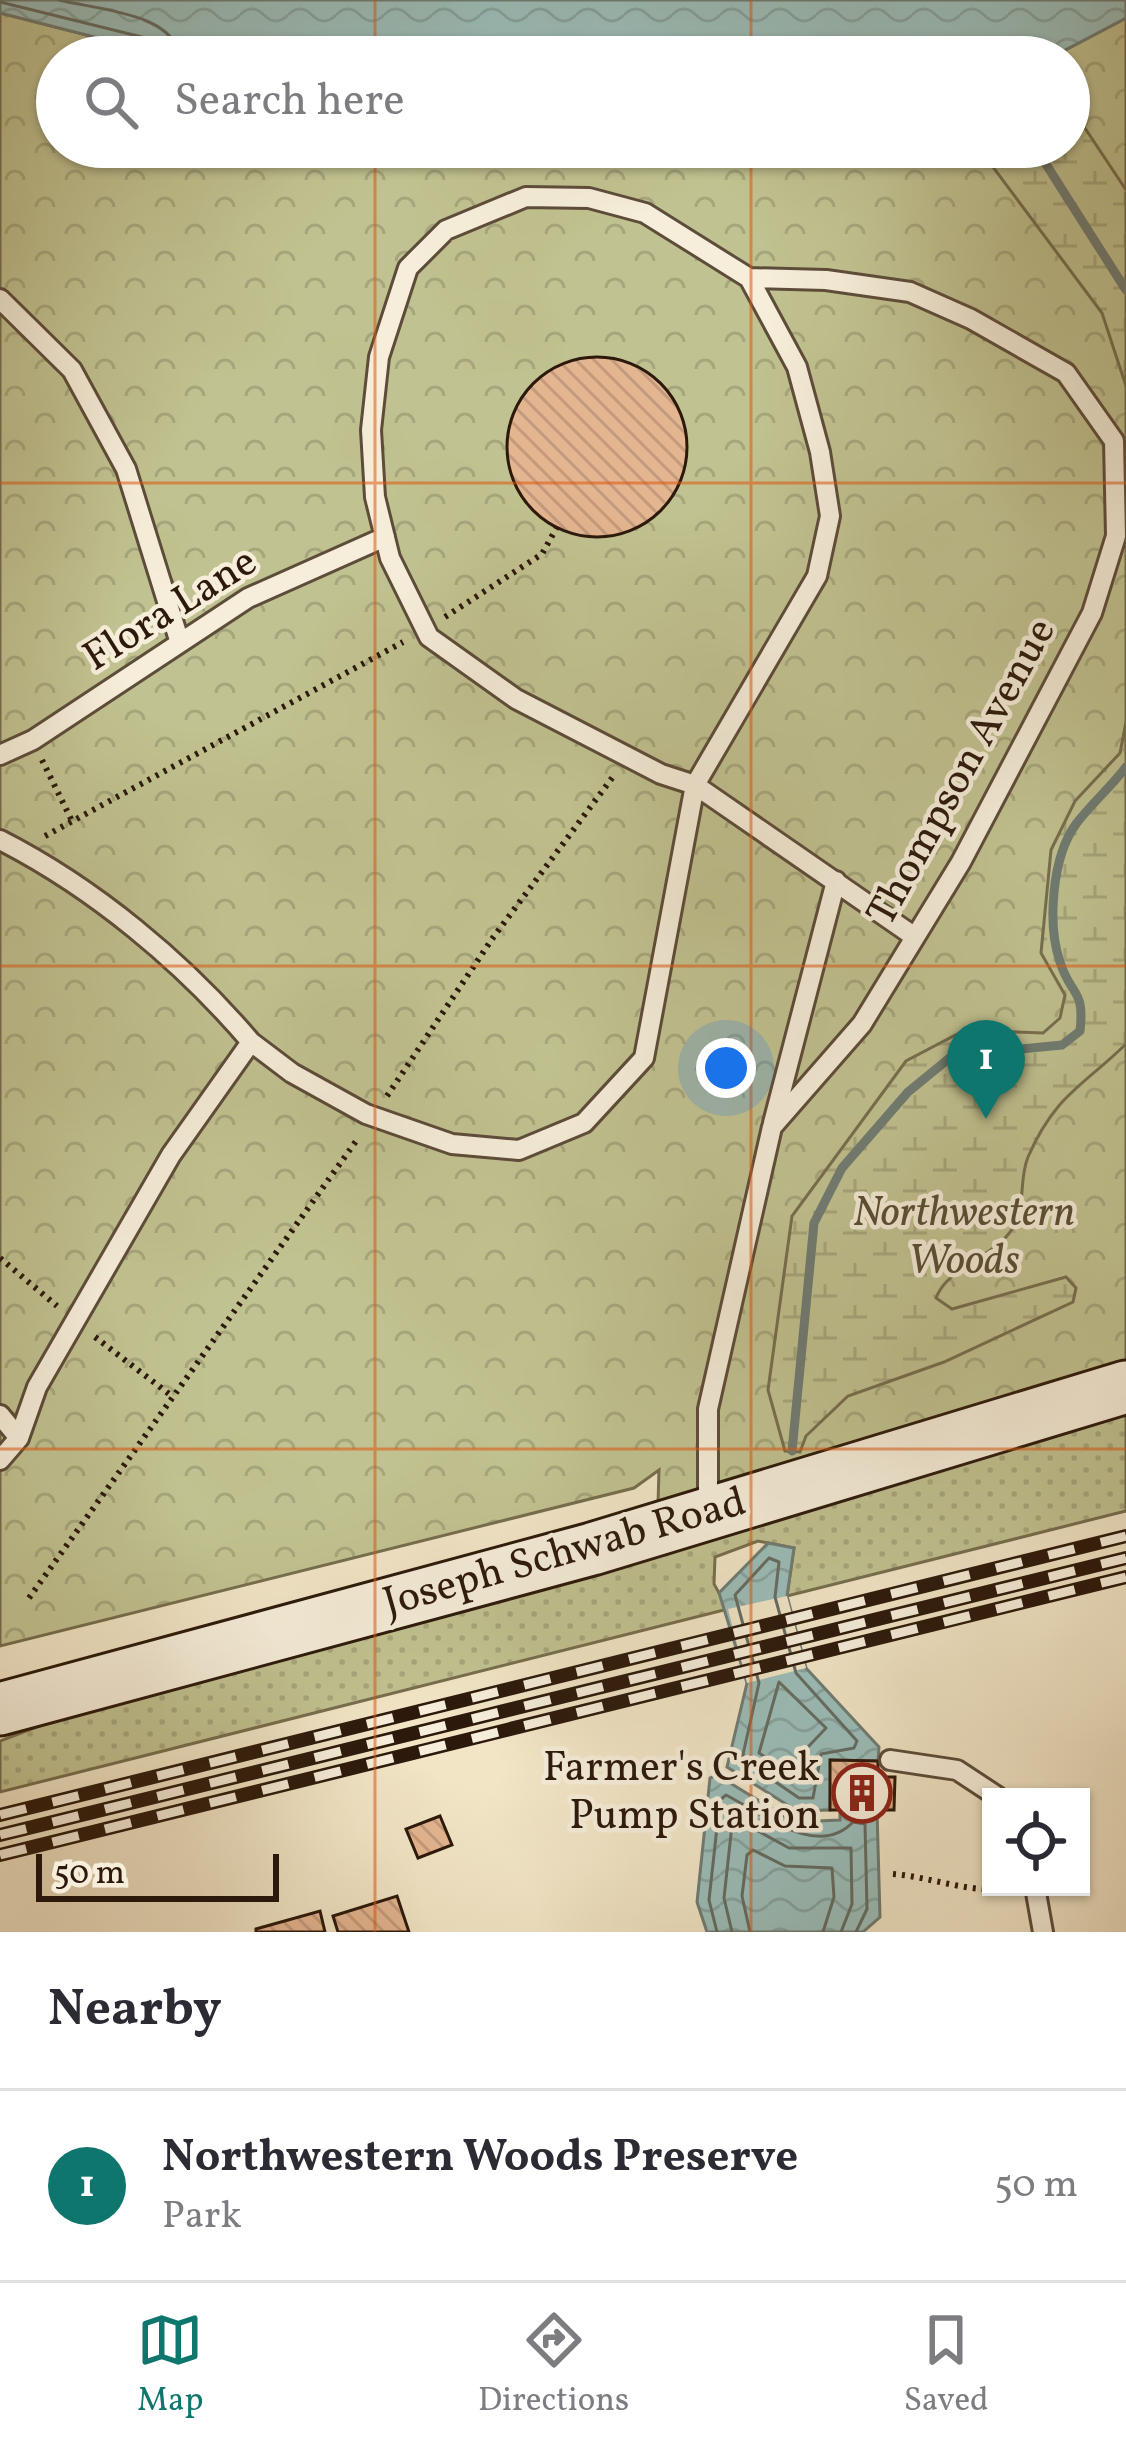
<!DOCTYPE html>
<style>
body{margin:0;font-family:Vollkorn,serif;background:#f7f7f7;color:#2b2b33}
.controls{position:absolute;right:36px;bottom:36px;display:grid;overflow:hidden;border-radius:0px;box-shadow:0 3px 9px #0004}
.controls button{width:108px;height:108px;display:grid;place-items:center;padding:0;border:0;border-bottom:3px solid #e1e1e2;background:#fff;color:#2b2b33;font:60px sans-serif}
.scale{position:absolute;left:36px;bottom:30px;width:243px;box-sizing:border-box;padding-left:12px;border:6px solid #2c190b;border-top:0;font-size:33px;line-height:42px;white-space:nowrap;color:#2c190b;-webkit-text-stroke:9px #f6eeda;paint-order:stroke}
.you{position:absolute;left:726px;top:1068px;width:42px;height:42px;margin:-30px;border:9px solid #fff;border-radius:50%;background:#1a73e8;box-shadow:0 0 0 18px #1a73e833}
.badge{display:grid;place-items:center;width:78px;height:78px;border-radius:50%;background:#0f766e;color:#fff;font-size:39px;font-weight:700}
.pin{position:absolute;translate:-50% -99px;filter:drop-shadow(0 3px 6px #0008)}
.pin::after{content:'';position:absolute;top:63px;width:42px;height:36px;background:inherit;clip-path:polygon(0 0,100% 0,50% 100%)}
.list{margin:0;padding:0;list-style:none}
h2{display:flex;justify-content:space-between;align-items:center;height:156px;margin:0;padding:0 48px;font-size:51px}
h2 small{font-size:39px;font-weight:400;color:#7c7c81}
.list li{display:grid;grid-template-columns:78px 1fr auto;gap:36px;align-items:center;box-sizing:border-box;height:192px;padding:0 48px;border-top:3px solid #e1e1e2}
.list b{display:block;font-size:45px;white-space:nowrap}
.list p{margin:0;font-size:39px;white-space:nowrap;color:#7c7c81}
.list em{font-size:39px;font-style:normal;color:#7c7c81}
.icon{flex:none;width:66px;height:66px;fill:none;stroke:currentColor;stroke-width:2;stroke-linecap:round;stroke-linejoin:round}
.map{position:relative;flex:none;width:1126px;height:1932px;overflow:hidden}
.search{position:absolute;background:#fff;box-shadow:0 3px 9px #0004;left:36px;right:36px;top:36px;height:132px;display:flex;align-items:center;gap:30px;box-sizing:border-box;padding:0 42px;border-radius:66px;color:#7c7c81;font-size:45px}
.sheet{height:348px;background:#fff}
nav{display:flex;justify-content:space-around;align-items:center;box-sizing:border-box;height:168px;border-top:3px solid #e1e1e2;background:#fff;font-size:33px;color:#7c7c81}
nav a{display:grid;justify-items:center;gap:6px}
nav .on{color:#0f766e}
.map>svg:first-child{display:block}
.grass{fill:url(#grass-dots);stroke:#766e4e;stroke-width:3}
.forest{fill:url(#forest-crowns);stroke:#766e4e;stroke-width:3}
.wetland{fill:url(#wetland-marsh);stroke:#766e4e;stroke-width:3}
.water{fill:url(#water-waves);stroke:#6f7c74;stroke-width:3}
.pier{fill:#f1e5c6}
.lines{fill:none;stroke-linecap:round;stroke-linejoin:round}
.shore{stroke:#646c62;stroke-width:3}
.stream{stroke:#6f7c74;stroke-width:9}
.building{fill:url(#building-back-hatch);stroke:#2c190b;stroke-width:3}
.lane-casing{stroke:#5d4c3a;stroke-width:24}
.secondary-casing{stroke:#2c190b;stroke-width:57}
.path{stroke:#2c190b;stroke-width:6;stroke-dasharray:3 6;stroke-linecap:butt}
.lane{stroke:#f6eeda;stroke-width:18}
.secondary{stroke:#f6eeda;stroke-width:51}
.rail-casing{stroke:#2c190b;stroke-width:14}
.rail{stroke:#f6eeda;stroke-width:9;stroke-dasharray:27;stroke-linecap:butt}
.grid{fill:none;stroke:#df560c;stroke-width:3;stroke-opacity:0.55}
.labels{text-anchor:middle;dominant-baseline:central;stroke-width:9;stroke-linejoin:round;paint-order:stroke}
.street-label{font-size:42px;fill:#2c190b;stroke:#f6eeda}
.park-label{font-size:42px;font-style:italic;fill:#594c33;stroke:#f6eeda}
.poi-label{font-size:42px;fill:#2c190b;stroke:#f6eeda;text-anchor:end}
</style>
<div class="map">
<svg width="1126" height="1932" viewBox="0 0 1126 1932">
<defs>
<pattern id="grass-dots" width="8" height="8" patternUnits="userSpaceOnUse" patternTransform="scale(3)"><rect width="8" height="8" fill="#c1c291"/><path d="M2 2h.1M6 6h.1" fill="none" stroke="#a6a67c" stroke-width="1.8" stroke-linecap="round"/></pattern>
<pattern id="forest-crowns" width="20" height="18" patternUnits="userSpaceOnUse" patternTransform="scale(3)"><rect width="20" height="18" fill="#c1c291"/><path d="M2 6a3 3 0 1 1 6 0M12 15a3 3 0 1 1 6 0" fill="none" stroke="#a6a67c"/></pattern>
<pattern id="wetland-marsh" width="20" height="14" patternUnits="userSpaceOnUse" patternTransform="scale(3)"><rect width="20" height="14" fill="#c1c291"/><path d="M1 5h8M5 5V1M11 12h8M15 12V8" fill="none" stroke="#a6a67c"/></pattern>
<pattern id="water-waves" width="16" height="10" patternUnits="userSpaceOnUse" patternTransform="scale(3)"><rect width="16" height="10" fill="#9bbeba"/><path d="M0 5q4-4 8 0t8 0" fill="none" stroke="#86a39f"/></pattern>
<pattern id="building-back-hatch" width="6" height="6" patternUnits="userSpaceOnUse" patternTransform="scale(3)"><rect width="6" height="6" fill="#e3b591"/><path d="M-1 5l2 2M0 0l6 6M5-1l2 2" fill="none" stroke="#c39b7c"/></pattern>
</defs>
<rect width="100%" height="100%" fill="#f1e5c6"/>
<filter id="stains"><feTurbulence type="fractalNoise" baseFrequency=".00167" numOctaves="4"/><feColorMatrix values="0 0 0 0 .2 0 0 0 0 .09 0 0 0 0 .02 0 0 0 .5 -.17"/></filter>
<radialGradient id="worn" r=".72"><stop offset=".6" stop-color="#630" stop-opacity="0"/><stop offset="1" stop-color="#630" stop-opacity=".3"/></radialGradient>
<!-- grass -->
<path class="grass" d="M1126,1412V1511L787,1596L794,1548L758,1541L715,1557L714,1584L728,1609L0,1792V1741L44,1724L583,1578Z"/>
<!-- forest -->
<path class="forest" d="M0,13L173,57H57V147H1069V57H1052L1126,18V1361L658,1504L659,1470L634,1488L0,1646Z"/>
<!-- wetland -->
<path class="wetland" d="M1069,104L1126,190V386L1102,313L978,147H1069Z
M1126,722V1044C1082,1087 1055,1095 1028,1157C1017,1184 1029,1212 1006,1237C986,1259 946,1270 936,1298L952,1309L1066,1277L1076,1288L1073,1302L944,1362L848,1396L806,1436L800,1452L785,1451L768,1390L792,1216L906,1061L965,1030L1043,1033L1060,1018L1065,995L1041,953L1051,850L1075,801L1120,753Z"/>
<!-- water -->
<path class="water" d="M0,0H1126V18L1052,57H173L0,13Z
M768,1543L794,1548L787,1596L806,1668L879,1747L878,1761L831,1760L830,1810L797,1811L727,1767L747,1683L719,1593Z
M717,1775L794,1822L840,1820V1809L877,1810L880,1917L863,1932H707L697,1902L710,1778Z"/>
<!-- pier -->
<path class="pier" d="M787,1596L806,1668L747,1683L728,1609Z"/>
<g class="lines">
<!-- shore -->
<path class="shore" d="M59,0C94,9 176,13 179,57
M0,2L154,40L164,57
M769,1558L779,1562L775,1597L796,1673L857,1741L854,1748L821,1754L813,1798H799L742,1759L759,1683L735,1595Z
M779,1682L826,1728L808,1747L798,1778L759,1753Z
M717,1932L709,1900L720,1800L726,1795C760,1812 817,1860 853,1822L865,1824L867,1909L856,1932
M732,1932L724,1898L732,1825L738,1820L789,1848H851L852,1904L841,1932
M750,1932L742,1896L747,1855L753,1850L785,1866L832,1868L834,1897L823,1932"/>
<!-- stream -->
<path class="stream" d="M1035,147L1126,290
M792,1451L814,1223L842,1168L908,1092L952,1056L1062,1045L1080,1031C1085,988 1071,997 1060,962C1047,924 1052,857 1076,824C1091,804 1111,787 1126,767"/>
</g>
<!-- building -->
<path class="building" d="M507 447a90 90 0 1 1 180 0a90 90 0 1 1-180 0Z
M830,1760L878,1761V1777H895L894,1810H830Z
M440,1816L452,1845L418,1858L406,1829Z
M397,1896L409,1932H338L333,1916Z
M320,1911L325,1932H256V1929Z"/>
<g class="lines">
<defs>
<path id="lane" d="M0,299L72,370L126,469L180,643
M0,755L33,740L248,598L385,537
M0,840C94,888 183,962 251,1042
M773,1123L836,881
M0,1415L19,1438
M0,1460L19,1438L37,1387L171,1155L251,1042L292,1073L366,1114L452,1144L519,1150L584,1123L644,1058L695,785L817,576L830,516L820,452L797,367L749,278L645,213L589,198L526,197L446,230L408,268L379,357L371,430L375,497L390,558L429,637L516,699L661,774L695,785L915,937
M708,1509V1409L772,1127L862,1024L961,862L1092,613L1116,536L1114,441L1066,373L971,319L910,292L826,280L749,278
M890,1760L957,1770L998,1797
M1035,1887L1043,1932"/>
<path id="secondary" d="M0,1709L592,1549L1126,1387"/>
</defs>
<!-- lane casing -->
<use href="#lane" class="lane-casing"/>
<!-- secondary casing -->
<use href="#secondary" class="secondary-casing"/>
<!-- path -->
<path class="path" d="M445,617L542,554L557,527
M42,760L72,821
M45,836L403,642
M387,1096L492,939L615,774
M0,1258L57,1306
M95,1337L173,1397
M29,1598L359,1137
M893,1874C932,1877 974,1895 1013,1888"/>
<!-- lane -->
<use href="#lane" class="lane"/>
<!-- secondary -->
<use href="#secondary" class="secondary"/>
<defs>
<path id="rail" d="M0,1815L1126,1536
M0,1835L1126,1558
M0,1855L1126,1577"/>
</defs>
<!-- rail casing -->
<use href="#rail" class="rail-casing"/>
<!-- rail -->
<use href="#rail" class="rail"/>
</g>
<!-- grid -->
<path class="grid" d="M375,0V57M751,0V57M375,147V1932M751,147V1932M0,483H1126M0,966H1126M0,1449H1126"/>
<!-- icons -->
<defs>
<symbol id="building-ring" viewBox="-11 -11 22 22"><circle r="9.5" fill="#f6eeda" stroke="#8f2418" stroke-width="1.5"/><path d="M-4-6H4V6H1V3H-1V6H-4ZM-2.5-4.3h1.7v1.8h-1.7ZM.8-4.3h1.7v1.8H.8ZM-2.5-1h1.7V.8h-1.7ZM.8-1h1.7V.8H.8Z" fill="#8f2418"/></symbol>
</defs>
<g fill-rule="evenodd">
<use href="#building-ring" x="829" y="1760" width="66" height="66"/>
</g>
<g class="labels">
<!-- street labels -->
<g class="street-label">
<text transform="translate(171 611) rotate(-32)">Flora Lane</text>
<text transform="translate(963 773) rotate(-61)">Thompson Avenue</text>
<text transform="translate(565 1554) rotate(-16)">Joseph Schwab Road</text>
</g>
<!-- park labels -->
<g class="park-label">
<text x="964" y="1214">Northwestern<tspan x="964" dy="48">Woods</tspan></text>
</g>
<!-- poi labels -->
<g class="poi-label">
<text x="820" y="1769">Farmer's Creek<tspan x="820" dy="48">Pump Station</tspan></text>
</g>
</g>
<rect width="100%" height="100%" filter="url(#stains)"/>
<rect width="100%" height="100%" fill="url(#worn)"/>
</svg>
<div class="controls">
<button><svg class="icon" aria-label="locate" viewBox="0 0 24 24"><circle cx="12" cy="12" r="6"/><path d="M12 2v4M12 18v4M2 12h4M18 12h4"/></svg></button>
</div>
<div class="scale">50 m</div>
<div class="you"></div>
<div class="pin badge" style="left:986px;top:1119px">1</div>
<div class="search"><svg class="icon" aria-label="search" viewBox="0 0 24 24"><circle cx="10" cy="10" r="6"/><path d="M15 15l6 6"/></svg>Search here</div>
</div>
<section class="sheet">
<h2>Nearby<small></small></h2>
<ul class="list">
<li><span class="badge">1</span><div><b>Northwestern Woods Preserve</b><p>Park</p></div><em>50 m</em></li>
</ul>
</section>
<nav>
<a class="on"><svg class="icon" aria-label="map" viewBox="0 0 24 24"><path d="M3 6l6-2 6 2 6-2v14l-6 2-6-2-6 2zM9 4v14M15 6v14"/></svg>Map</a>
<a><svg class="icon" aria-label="directions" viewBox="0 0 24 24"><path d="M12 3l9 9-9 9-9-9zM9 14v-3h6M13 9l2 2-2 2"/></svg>Directions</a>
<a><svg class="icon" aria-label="saved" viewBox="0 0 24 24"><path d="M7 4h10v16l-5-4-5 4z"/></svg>Saved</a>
</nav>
